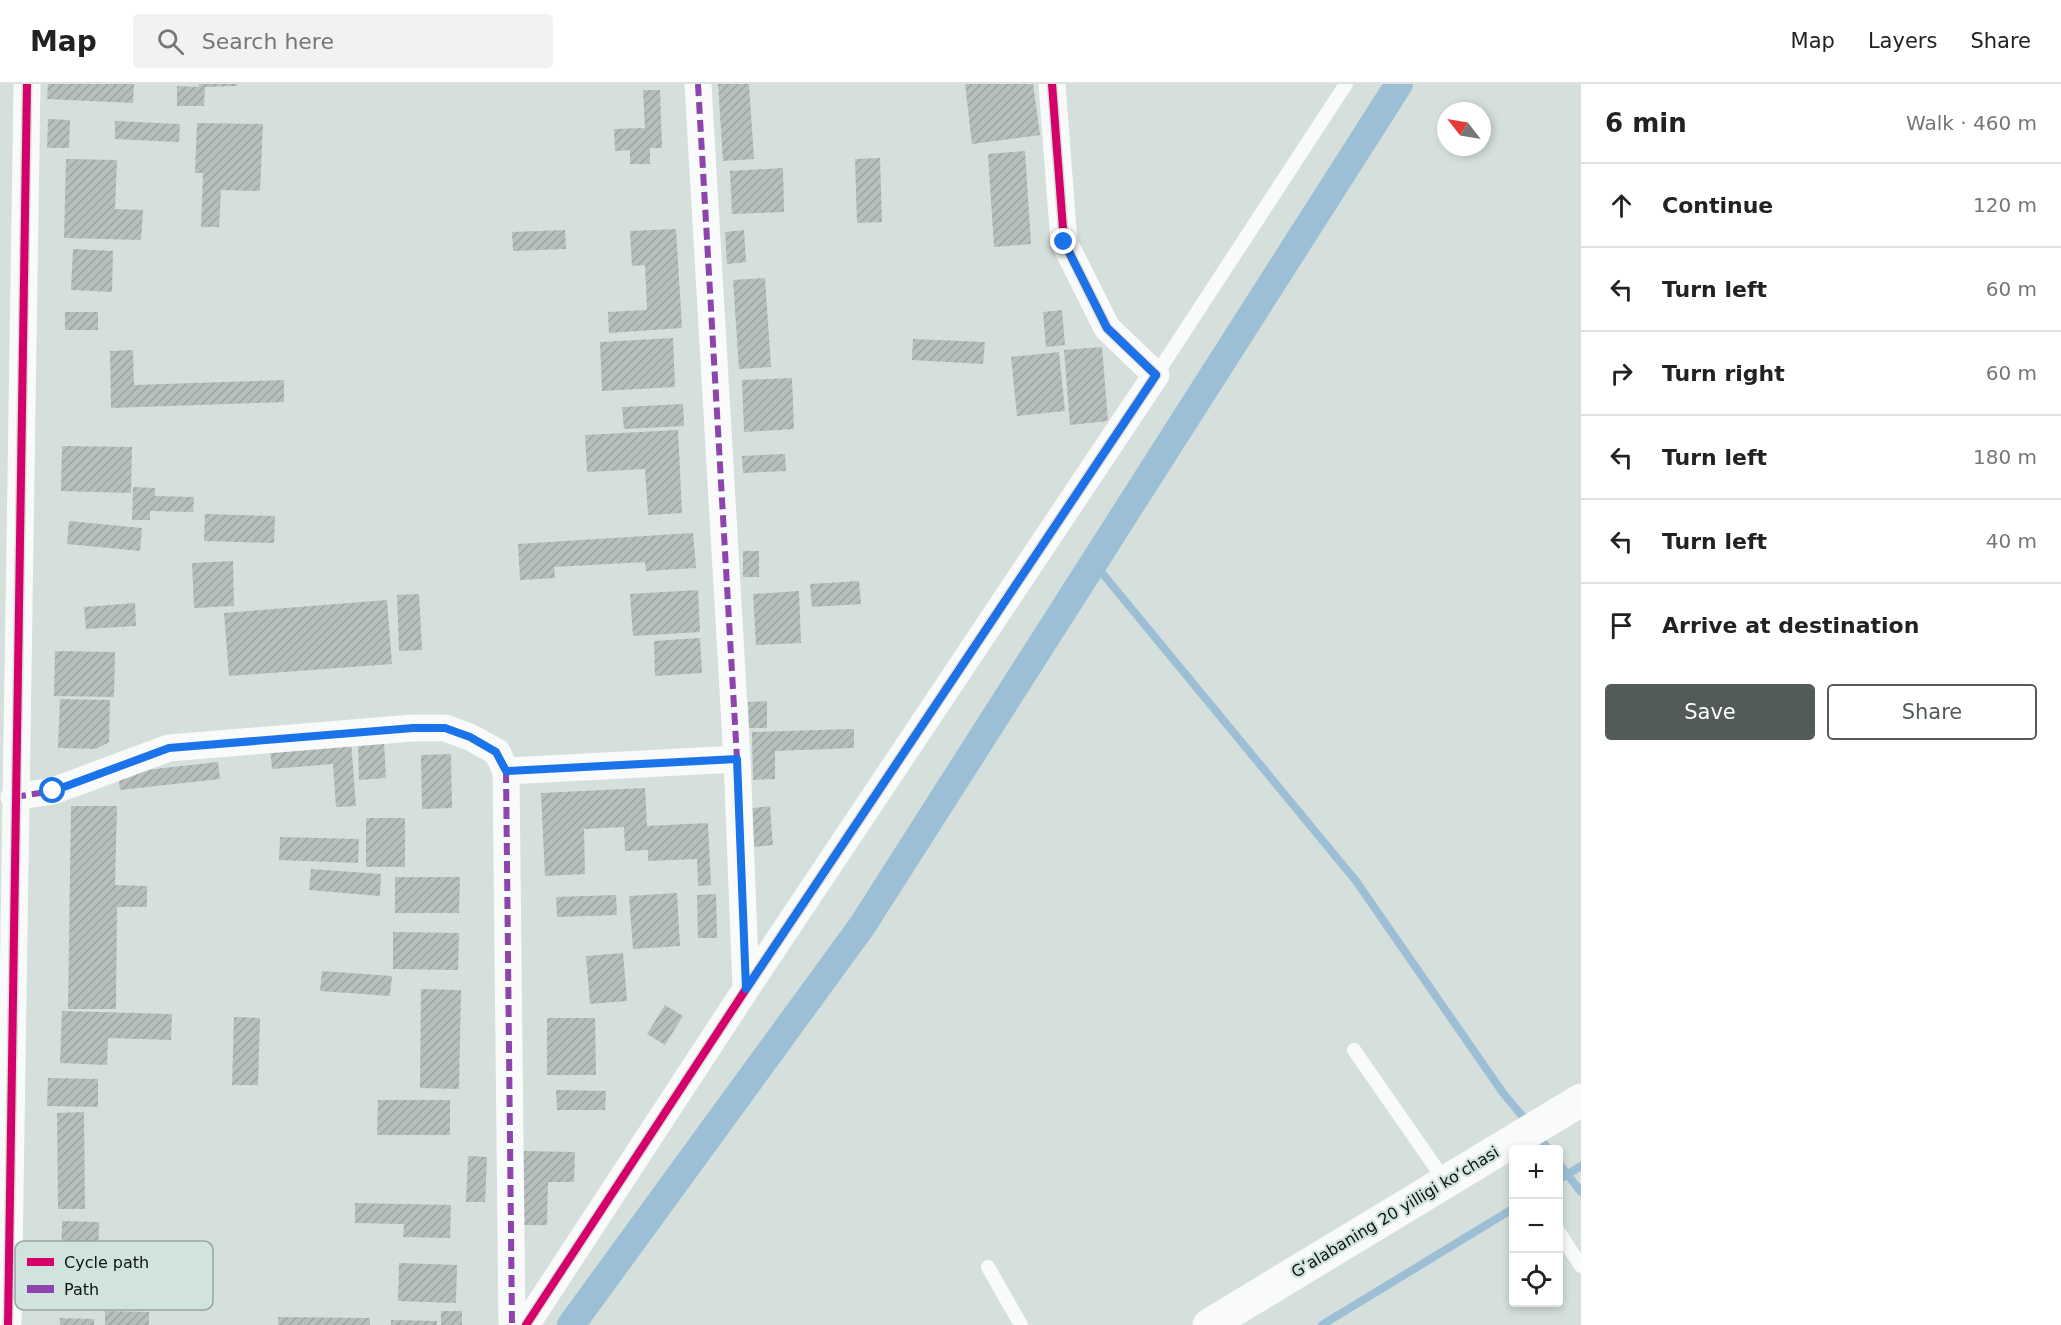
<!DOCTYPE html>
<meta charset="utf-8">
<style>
body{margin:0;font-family:"DejaVu Sans",sans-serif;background:#f2f2f2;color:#222}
.controls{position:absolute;right:18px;bottom:18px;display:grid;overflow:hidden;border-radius:6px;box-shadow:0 3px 9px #0003}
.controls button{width:54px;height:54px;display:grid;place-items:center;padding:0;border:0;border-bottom:2px solid #e0e0e0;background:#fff;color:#222;font:30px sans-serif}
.compass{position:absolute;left:1437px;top:18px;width:54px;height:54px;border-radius:50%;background:#fff;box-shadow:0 3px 9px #0003;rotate:301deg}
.stop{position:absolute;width:18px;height:18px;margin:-14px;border:4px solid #1a73e8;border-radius:50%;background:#fff}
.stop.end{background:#1a73e8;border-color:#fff;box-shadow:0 2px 6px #0008}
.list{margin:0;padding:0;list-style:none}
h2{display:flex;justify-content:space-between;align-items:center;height:78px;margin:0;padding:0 24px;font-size:26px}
h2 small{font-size:20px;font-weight:400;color:#767676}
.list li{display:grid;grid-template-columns:39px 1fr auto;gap:18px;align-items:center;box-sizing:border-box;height:84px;padding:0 24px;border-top:2px solid #e0e0e0}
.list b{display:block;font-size:22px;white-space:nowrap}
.list em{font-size:20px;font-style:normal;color:#767676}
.actions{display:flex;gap:12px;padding:18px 24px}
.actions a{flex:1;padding:14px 0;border:2px solid #535b59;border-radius:6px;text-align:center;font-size:21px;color:#535b59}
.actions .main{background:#535b59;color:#fff}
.icon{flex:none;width:33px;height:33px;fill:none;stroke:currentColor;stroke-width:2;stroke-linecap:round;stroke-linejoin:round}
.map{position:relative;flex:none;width:1581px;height:1241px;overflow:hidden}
header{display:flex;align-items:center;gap:36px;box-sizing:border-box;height:84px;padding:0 30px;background:#fff;border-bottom:2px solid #e0e0e0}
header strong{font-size:28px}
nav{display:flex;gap:33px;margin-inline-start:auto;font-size:21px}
.search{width:420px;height:54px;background:#f2f2f2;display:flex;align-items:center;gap:15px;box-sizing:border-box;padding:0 21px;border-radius:6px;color:#767676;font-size:22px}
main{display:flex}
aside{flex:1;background:#fff}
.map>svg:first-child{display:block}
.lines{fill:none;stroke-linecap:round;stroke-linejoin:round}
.stream{stroke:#9cbfd5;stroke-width:8}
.canal{stroke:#9cbfd5;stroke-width:28}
.building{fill:url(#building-hatch)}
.service{stroke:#f9fafa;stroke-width:14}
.minor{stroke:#f9fafa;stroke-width:27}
.secondary{stroke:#f9fafa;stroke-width:33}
.quiet{stroke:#8e44ad;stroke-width:6;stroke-dasharray:12 6;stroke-linecap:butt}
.cycleway-casing{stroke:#d1e3de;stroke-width:11}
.cycleway{stroke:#d6006c;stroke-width:8}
.route{stroke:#1a73e8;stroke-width:8}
.labels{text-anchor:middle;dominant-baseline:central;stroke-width:4.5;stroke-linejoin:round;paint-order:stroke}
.street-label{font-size:16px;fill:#0d1412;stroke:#d1e3de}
.key{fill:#d1e3de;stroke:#96a5a1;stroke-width:1.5}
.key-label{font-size:16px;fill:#0d1412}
</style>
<header>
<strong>Map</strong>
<div class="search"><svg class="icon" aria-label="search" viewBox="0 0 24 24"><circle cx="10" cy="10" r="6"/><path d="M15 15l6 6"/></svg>Search here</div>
<nav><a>Map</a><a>Layers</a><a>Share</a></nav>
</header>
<main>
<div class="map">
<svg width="1581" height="1241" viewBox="0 0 1581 1241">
<defs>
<pattern id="building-hatch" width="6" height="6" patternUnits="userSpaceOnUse" patternTransform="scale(1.5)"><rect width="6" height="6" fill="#b7bfbe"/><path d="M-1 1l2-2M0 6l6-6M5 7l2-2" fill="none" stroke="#9ca3a2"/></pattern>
</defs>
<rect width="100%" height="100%" fill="#d5dfdc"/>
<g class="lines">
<!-- stream -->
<path class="stream" d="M1093,478L1356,797L1503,1009L1528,1039
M1536,1049L1549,1066
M1558,1078L1581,1108
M1558,1096L1581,1082
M1322,1241L1514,1124"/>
<!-- canal -->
<path class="canal" d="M571,1241L862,842L1399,0"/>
</g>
<!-- building -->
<path class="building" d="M48,0H134L133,19L47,15Z
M199,0H237V2L205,3L204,22H177V2L199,3Z
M718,0H749L754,75L723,77Z
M965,0H1033L1040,51L972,60Z
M643,6H660L662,64H650V80H630V66L615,67L614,45L645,44Z
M48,35L70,36L69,64H47Z
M115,37L180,40L179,58L115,55Z
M197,39L263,40L260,107L221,106L219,143H201L203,89H195Z
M1025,67L1031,160L994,163L988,70Z
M880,74L882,138L857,139L855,75Z
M66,75L117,76L115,125L143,126L141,156L64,154Z
M783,84L784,128L732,130L730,87Z
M676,145L682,244L609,249L608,228L647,226L645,181L632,182L630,147Z
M565,146L566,165L513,167L512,148Z
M744,146L746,178L727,180L725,148Z
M73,165L113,167L112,208L71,206Z
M765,194L771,283L739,285L733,196Z
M1062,226L1065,261L1046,263L1043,228Z
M65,228H98V246H65Z
M673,254L675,303L602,307L600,258Z
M913,255L985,258L983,280L912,276Z
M1102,263L1108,337L1070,341L1064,266Z
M133,266L134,301L284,296V318L111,324L110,267Z
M1059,268L1065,327L1017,332L1011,273Z
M792,294L794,345L744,348L742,296Z
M683,320L684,342L624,345L622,323Z
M678,346L682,429L648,431L645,385L587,388L585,351Z
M62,362L132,363L131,409L61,407Z
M785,370L786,387L743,389L742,372Z
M133,403L155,404V412L194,413L193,428L150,427V436H132Z
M205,430L275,432L274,459L204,457Z
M69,437L142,444L140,467L67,460Z
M693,449L696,484L646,487L645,478L554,483L555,494L520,496L518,460Z
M743,467H759V493H743Z
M233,477L234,522L194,524L192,479Z
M859,497L861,520L812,523L810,500Z
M698,506L700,548L633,552L630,510Z
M799,507L801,559L756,561L753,510Z
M419,510L422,566L399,567L397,511Z
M387,516L392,580L229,592L224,529Z
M135,519L136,542L86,545L84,523Z
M700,554L702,589L655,592L654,557Z
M55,567L115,568L114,613L54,612Z
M60,615L110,616L109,658L96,665L58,664Z
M767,617V644H749L748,618Z
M854,645V664L775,667V695L753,696L752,648Z
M351,657L356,722L336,723L333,680L272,685L270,664Z
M384,658L386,694L359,696L358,660Z
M451,670L452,724L422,725L421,671Z
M218,678L220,695L120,706L118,689Z
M645,704L647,742L708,739L711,801L698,802L697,775L648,777V766L625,767L624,743L584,745L585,790L545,792L541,709Z
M71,722H117L115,801L147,802V823H117L116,925H68Z
M770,722L773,761L754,763L752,724Z
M366,734H405V783H366Z
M280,753L359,755L358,779L279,776Z
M311,785L381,790L380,812L309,806Z
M395,793H460L459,829H395Z
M677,809L680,862L633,865L629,812Z
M716,810L717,854H698L697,811Z
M616,811L617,831L557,833L556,813Z
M393,848L459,849L458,886L393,885Z
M623,869L627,917L590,920L586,872Z
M322,887L392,892L390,912L320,907Z
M421,905L461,906L459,1005L420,1004Z
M665,921L683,932L665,961L647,950Z
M62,927L172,930L171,956L108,954L107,981L60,979Z
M234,933L260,934L258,1001H232Z
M547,934H595L596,991H547Z
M48,994L98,995V1023L47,1022Z
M556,1006L606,1007L605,1026H557Z
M378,1016H450V1051H377Z
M84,1028L85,1125H58L57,1029Z
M522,1067L575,1068L574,1098H548L547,1141H521Z
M468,1072L487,1073L485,1118H466Z
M355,1119L451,1121L450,1154L403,1153L404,1140L355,1139Z
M62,1137L99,1138L98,1188L61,1187Z
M399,1179L457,1181L456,1219L398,1217Z
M105,1227L149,1228V1241H105Z
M441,1227H462V1241H441Z
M278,1233L370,1234V1241H278Z
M60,1234L94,1235V1241H60Z
M391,1236L437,1237V1241H391Z"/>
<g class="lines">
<!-- service -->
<path class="service" d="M1156,291L1346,0
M1354,966L1445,1097
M1558,1147L1581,1182
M988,1183L1021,1241"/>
<!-- minor -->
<path class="minor" d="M698,0L737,675L746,905
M506,687L512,1241
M14,713L53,707L169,664L413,644H445L470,653L497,668L506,687L737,675
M8,1241L27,0
M526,1241L746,905L1156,291L1107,244L1064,158L1052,0"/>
<!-- secondary -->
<path class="secondary" d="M1209,1241L1581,1016"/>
<!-- quiet -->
<path class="quiet" d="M698,0L737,675L746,902
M506,687L512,1241
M14,713L53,707L169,664L413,644H445L470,653L497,668L506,687L737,675"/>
<defs>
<path id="cycleway" d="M8,1241L27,0
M526,1241L746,905L1156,291L1107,244L1064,158L1052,0"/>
</defs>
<!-- cycleway casing -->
<use href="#cycleway" class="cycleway-casing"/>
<!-- cycleway -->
<use href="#cycleway" class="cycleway"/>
</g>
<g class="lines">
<!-- route -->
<path class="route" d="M53,707L169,664L413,644H445L470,653L496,668L506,687L737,675L746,905L1156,291L1107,244L1064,158"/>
</g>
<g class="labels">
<!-- street labels -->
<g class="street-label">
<text transform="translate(1395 1128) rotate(-31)">Gʻalabaning 20 yilligi koʻchasi</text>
</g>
</g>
<!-- legend -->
<rect x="15" y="1157" width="198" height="69" rx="9" class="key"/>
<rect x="27" y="1174" width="27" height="8" fill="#d6006c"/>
<rect x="27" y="1201" width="27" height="8" fill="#8e44ad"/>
<g class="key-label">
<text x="64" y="1184">Cycle path</text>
<text x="64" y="1211">Path</text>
</g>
</svg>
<div class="controls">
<button>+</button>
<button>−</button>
<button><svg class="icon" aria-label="locate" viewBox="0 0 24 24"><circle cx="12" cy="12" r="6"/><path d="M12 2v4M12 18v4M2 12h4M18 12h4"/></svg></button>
</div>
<svg class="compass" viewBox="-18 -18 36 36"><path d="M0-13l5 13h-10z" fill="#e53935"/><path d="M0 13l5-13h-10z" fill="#767676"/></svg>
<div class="stop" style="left:53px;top:707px"></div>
<div class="stop end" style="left:1064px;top:158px"></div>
</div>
<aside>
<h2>6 min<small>Walk · 460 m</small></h2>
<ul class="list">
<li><svg class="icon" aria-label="ahead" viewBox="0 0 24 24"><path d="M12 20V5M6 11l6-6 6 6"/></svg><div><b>Continue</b></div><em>120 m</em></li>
<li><svg class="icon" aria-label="left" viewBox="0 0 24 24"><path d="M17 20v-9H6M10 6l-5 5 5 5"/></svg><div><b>Turn left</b></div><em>60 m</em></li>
<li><svg class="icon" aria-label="right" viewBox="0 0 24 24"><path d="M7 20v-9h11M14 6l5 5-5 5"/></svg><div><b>Turn right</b></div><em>60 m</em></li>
<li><svg class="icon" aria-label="left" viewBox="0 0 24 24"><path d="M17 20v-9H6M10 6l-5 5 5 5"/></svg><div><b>Turn left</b></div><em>180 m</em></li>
<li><svg class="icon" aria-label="left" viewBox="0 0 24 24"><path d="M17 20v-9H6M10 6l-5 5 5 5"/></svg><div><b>Turn left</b></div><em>40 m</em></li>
<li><svg class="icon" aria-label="arrive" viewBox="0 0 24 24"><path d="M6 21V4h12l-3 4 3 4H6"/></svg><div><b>Arrive at destination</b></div></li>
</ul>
<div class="actions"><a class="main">Save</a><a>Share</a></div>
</aside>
</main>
